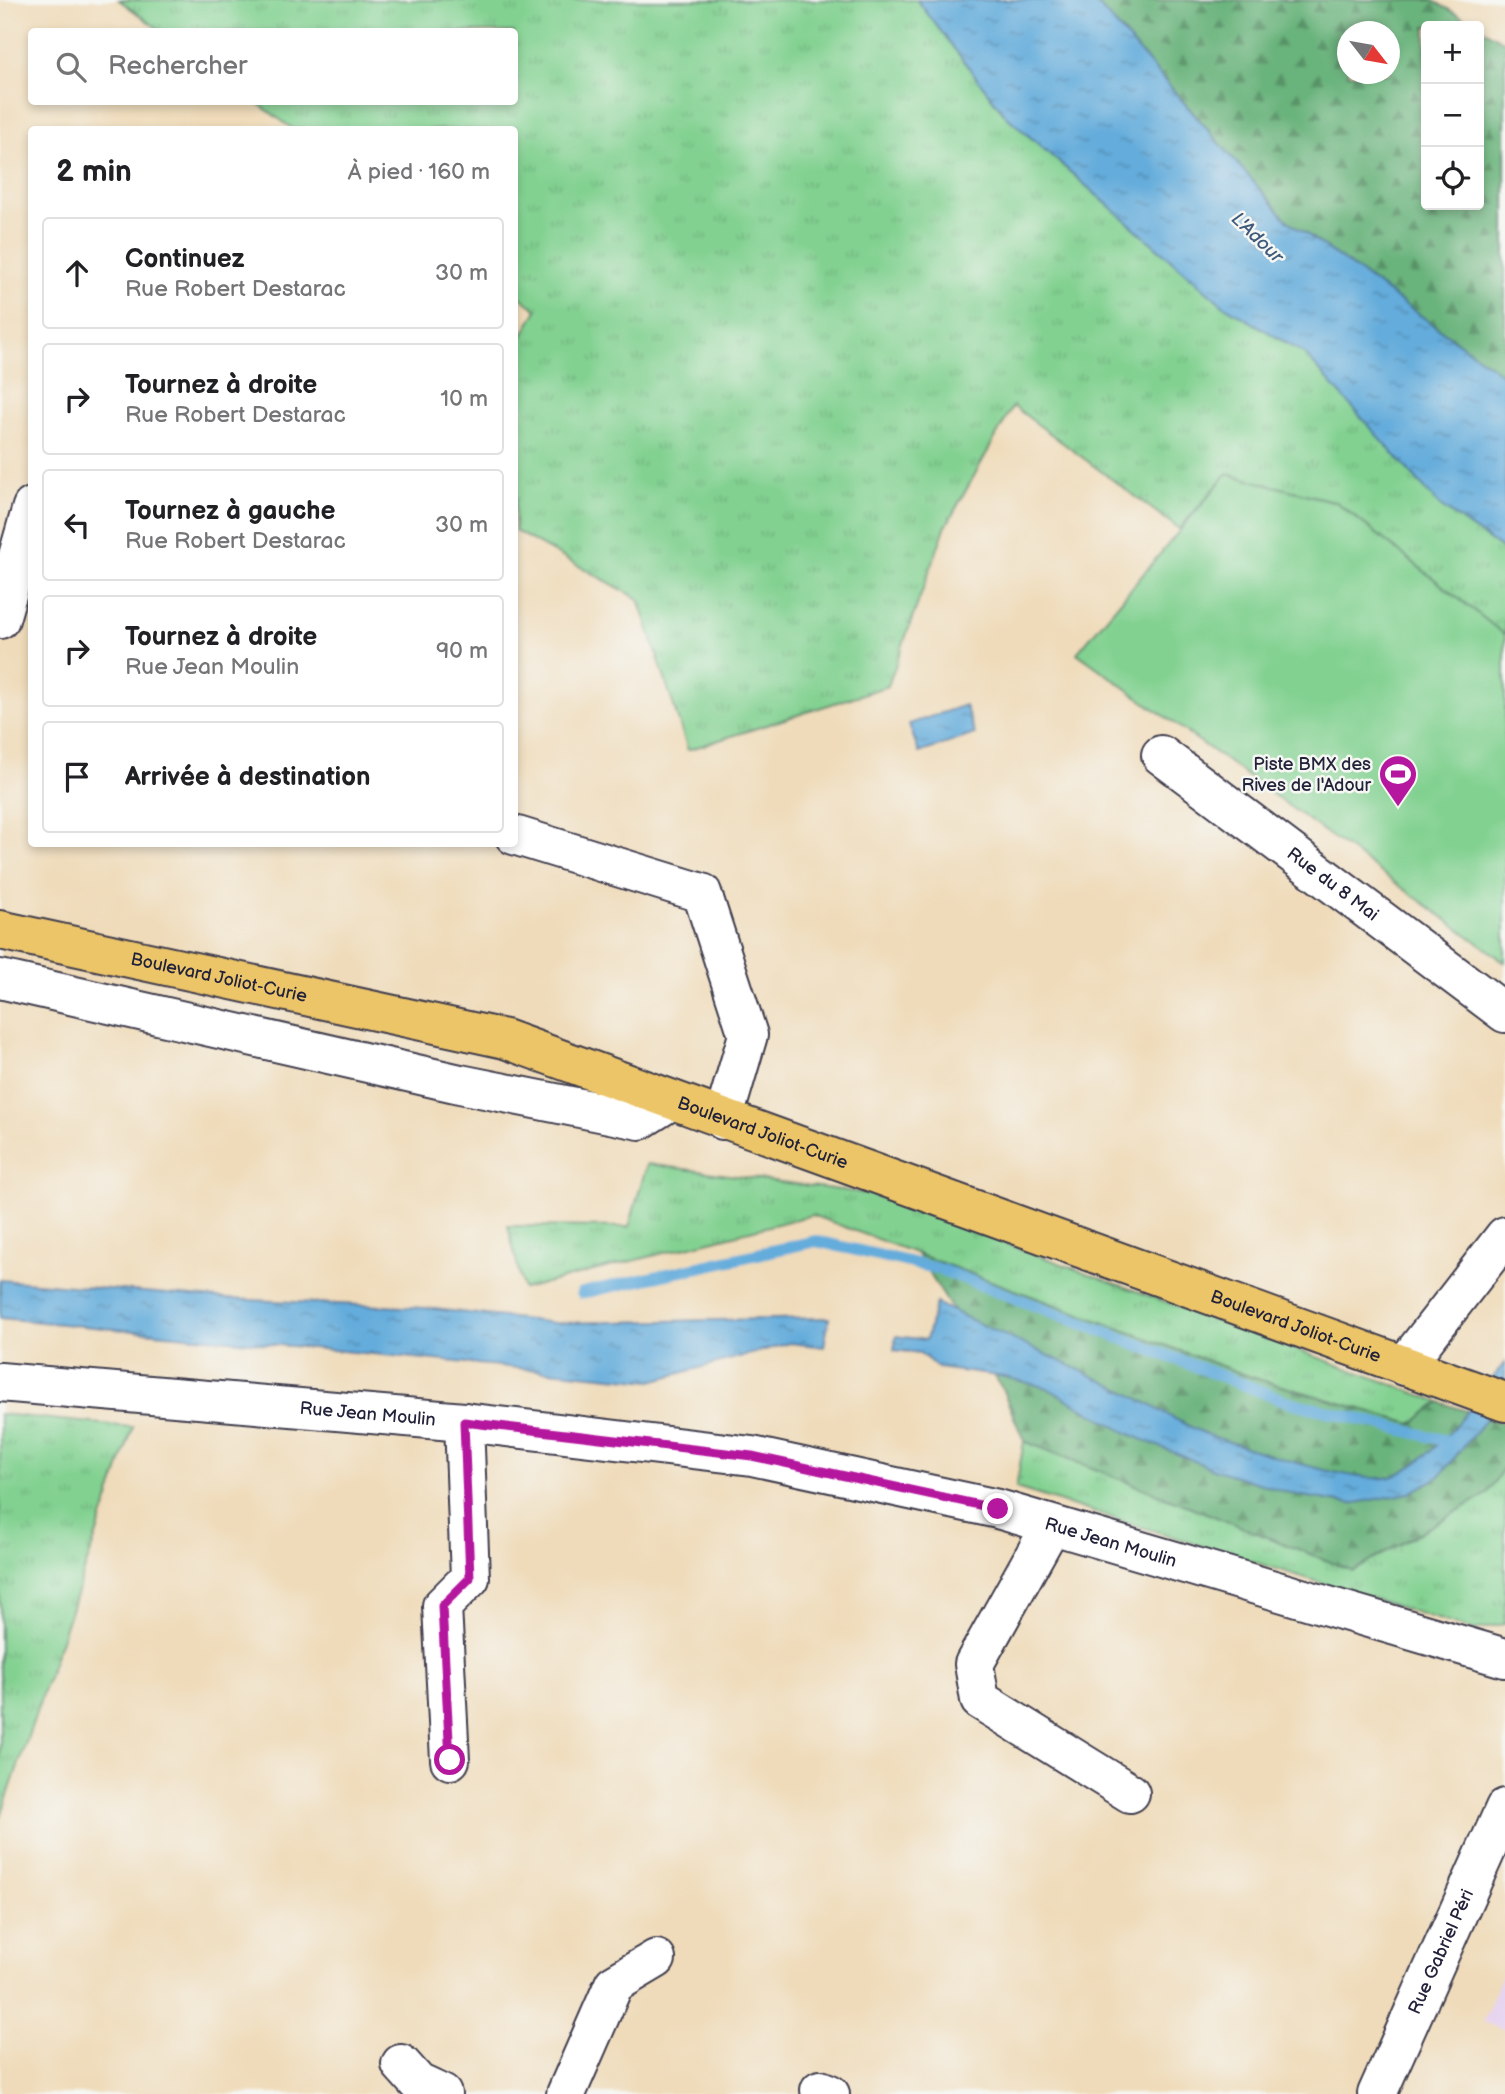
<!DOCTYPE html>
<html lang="fr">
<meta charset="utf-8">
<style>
body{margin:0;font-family:"Balsamiq Sans",sans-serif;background:#f6f6f6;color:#202124}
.controls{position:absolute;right:21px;top:21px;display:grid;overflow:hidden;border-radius:7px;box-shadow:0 4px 10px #0003}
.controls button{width:63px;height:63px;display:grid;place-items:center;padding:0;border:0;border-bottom:2px solid #e0e0e0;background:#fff;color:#202124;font:35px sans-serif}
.compass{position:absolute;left:1337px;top:21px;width:63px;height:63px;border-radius:50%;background:#fff;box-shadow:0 4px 10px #0003;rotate:121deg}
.stop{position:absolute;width:21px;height:21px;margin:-16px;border:5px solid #b5179e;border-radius:50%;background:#fff}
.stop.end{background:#b5179e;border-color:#fff;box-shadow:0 2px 7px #0008}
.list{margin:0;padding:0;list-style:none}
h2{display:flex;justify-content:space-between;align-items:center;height:91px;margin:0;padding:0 28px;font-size:30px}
h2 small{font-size:23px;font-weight:400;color:#757577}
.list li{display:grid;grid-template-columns:46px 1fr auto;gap:21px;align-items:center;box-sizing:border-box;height:112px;margin:0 14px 14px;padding:0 14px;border:2px solid #e0e0e0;border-radius:7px}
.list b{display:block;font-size:26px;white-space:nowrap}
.list p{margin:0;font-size:23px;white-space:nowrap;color:#757577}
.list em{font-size:23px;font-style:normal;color:#757577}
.icon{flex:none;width:38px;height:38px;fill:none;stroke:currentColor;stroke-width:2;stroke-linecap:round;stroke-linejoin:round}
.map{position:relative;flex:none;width:1505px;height:2094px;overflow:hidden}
.search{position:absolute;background:#fff;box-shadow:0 4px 10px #0003;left:28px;top:28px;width:490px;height:77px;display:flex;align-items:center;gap:18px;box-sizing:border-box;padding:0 24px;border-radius:7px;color:#757577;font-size:26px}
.panel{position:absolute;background:#fff;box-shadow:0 4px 10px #0003;left:28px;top:126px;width:490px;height:721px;border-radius:7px}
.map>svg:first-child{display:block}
.built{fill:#e6d2f0}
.grass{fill:url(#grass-tufts);stroke:#527a66;stroke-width:2}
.forest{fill:url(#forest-firs);stroke:#466a5b;stroke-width:2;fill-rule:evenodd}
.garden{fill:#82d191;stroke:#527a66;stroke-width:2}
.water{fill:url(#water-ripples);stroke:#43678b;stroke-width:2}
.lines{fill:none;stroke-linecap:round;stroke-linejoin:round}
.stream{stroke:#64acdb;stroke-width:12}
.minor-casing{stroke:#413e4e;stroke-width:42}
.major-casing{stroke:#413e4e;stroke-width:42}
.minor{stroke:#fff;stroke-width:38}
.major{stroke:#edc569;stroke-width:38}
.route{stroke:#b5179e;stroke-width:9}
.labels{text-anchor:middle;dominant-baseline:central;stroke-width:5;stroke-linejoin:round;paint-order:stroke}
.poi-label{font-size:18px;fill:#22223b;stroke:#f6f6f2;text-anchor:end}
.street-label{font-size:18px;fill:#22223b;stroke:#f6f6f2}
.water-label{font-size:19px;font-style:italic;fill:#3c597b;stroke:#f6f6f2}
</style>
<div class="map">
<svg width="1505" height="2094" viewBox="0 0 1505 2094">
<defs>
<pattern id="grass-tufts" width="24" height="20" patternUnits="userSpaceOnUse" patternTransform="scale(1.75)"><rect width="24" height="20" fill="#82d191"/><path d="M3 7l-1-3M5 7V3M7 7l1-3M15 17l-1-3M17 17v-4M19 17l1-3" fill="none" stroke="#70b37e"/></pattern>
<pattern id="forest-firs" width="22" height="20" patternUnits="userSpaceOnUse" patternTransform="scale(1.75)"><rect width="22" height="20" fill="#69b37b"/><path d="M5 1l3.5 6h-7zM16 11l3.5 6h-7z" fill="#569166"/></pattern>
<pattern id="water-ripples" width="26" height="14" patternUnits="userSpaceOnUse" patternTransform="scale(1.75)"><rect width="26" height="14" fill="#64acdb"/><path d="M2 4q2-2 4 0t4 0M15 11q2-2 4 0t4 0" fill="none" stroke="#528cb3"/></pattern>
</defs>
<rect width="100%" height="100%" fill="#f6f6f2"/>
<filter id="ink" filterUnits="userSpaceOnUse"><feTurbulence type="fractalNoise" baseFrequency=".0143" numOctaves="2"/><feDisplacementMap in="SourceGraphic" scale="14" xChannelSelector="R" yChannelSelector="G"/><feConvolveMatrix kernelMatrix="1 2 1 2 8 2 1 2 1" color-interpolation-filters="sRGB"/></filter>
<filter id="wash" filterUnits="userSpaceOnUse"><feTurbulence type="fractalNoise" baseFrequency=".00686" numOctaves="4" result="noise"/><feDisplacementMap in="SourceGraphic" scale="28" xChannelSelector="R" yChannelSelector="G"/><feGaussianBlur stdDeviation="1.57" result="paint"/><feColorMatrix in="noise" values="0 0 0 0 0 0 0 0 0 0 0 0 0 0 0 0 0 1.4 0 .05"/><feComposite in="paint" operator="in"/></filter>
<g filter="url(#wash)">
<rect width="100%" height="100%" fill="#efdbba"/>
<!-- built -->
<path class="built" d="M1505,1968V2030L1483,2022Z"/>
<!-- grass -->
<path class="grass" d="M119,0H917L1006,116L1223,305L1305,354L1463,522L1505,551V635L1336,502L1227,474L1179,529L1013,406L945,528L888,686L688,750L639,599L515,531V349L537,310L515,293L514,130L293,129L256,102H514V32L161,31Z
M647,1164L870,1194L1440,1402L1412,1424L1251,1377L812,1215L523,1289L508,1226L629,1227Z
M0,1414L133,1427L0,1819Z
M1024,1441L1353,1571L1487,1494L1505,1465V1624L1473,1630L1016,1488Z"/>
<!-- forest -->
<path class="forest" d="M1094,0H1432L1478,26H1426V205H1479V27L1505,42V376L1287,220ZM1348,32H1390V74H1348Z
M917,1254L1251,1377L1412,1424L1440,1402L1505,1424V1465L1487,1494L1353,1571L1024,1441L1002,1388Z"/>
<!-- garden -->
<path class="garden" d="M1227,474L1336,502L1505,635V962L1077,653Z"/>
<!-- water -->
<path class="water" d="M917,0H1094L1287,220L1505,376V551L1440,506L1305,354L1223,305L1006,116Z
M965,705L975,734L919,753L909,724Z
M0,1280L229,1299L426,1308L555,1323L829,1318L824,1347L790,1343L652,1381L0,1318Z
M936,1303C998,1333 1062,1361 1124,1391C1152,1405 1180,1424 1209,1435C1244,1447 1364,1488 1394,1476C1438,1457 1476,1399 1505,1362V1395L1440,1476L1410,1493L1351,1504L1296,1495L1216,1470L1129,1434L1047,1388L1005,1377L938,1368L920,1353L894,1350L896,1336L926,1340Z"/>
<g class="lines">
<!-- stream -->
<path class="stream" d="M582,1293L816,1241L939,1269L1289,1402L1456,1443"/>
</g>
</g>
<g filter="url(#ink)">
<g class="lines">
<defs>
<g id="minor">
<path d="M0,619L32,507"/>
<path id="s1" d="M1161,755L1505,1013"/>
<path d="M514,835L702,893L748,1035L723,1120"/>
<path d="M0,979L460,1084L640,1120L672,1100"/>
<path d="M1404,1366L1505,1236"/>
<path id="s2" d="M0,1382L464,1422L752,1456L998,1509L1505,1658"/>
<path d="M1051,1526L974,1664L980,1700L1130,1793"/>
<path d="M450,1760L442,1606L470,1578L464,1422"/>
<path d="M401,2064L418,2083L442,2094"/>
<path d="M820,2090L830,2094"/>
<path d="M566,2094L614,1984L656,1959"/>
<path id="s3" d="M1377,2094L1505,1808"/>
</g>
<g id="major">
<path id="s4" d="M0,930L505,1039L1505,1402"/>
</g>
</defs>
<!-- minor casing -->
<use href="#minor" class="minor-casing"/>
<!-- major casing -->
<use href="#major" class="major-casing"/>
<!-- minor -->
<use href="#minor" class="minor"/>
<!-- major -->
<use href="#major" class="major"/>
</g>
</g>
<g class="lines" filter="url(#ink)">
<!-- route -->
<path class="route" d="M450,1760L442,1606L470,1578L464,1422L752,1456L998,1509"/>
</g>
<!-- icons -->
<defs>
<symbol id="stadium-pin" viewBox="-11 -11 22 30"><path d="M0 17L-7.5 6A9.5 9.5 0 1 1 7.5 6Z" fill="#b5179e" stroke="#f6f6f2"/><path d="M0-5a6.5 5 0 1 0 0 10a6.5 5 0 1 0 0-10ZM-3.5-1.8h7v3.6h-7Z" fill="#fff"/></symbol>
</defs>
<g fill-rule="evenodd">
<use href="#stadium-pin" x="1376" y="752" width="44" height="60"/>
</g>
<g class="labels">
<!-- poi labels -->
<g class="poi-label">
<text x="1371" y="764">Piste BMX des<tspan x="1371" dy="21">Rives de l'Adour</tspan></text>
</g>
<!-- street labels -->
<g class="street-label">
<text stroke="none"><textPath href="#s1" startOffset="215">Rue du 8 Mai</textPath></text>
<text stroke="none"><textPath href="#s4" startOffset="224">Boulevard Joliot-Curie</textPath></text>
<text stroke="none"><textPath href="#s4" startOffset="791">Boulevard Joliot-Curie</textPath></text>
<text stroke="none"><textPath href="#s4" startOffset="1358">Boulevard Joliot-Curie</textPath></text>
<text stroke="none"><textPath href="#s2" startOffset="369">Rue Jean Moulin</textPath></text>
<text stroke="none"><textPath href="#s2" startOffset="1125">Rue Jean Moulin</textPath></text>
<text stroke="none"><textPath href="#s3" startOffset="156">Rue Gabriel Péri</textPath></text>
</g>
<!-- water labels -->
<g class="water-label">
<text transform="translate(1257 238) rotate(44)">L'Adour</text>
</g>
</g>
</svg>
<div class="controls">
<button>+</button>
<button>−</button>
<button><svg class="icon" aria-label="locate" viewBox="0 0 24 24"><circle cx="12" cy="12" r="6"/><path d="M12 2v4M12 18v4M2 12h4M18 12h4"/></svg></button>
</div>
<svg class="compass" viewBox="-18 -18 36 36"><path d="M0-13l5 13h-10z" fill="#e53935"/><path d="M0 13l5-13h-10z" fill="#757577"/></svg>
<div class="stop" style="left:450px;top:1760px"></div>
<div class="stop end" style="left:998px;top:1509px"></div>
<div class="search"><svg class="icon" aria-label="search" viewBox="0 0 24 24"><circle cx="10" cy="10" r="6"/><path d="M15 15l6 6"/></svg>Rechercher</div>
<section class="panel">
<h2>2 min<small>À pied · 160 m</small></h2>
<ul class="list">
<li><svg class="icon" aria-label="ahead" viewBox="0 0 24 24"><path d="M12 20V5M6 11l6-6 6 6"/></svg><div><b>Continuez</b><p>Rue Robert Destarac</p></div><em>30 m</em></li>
<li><svg class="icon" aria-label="right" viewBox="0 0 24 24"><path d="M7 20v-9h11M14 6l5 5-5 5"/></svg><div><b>Tournez à droite</b><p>Rue Robert Destarac</p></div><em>10 m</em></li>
<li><svg class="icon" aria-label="left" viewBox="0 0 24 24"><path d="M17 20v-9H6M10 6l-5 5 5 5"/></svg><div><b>Tournez à gauche</b><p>Rue Robert Destarac</p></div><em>30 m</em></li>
<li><svg class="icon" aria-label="right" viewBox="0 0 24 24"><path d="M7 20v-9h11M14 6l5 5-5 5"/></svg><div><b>Tournez à droite</b><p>Rue Jean Moulin</p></div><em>90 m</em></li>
<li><svg class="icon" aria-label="arrive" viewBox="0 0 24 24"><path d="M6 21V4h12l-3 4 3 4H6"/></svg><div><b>Arrivée à destination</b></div></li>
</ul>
</section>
</div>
